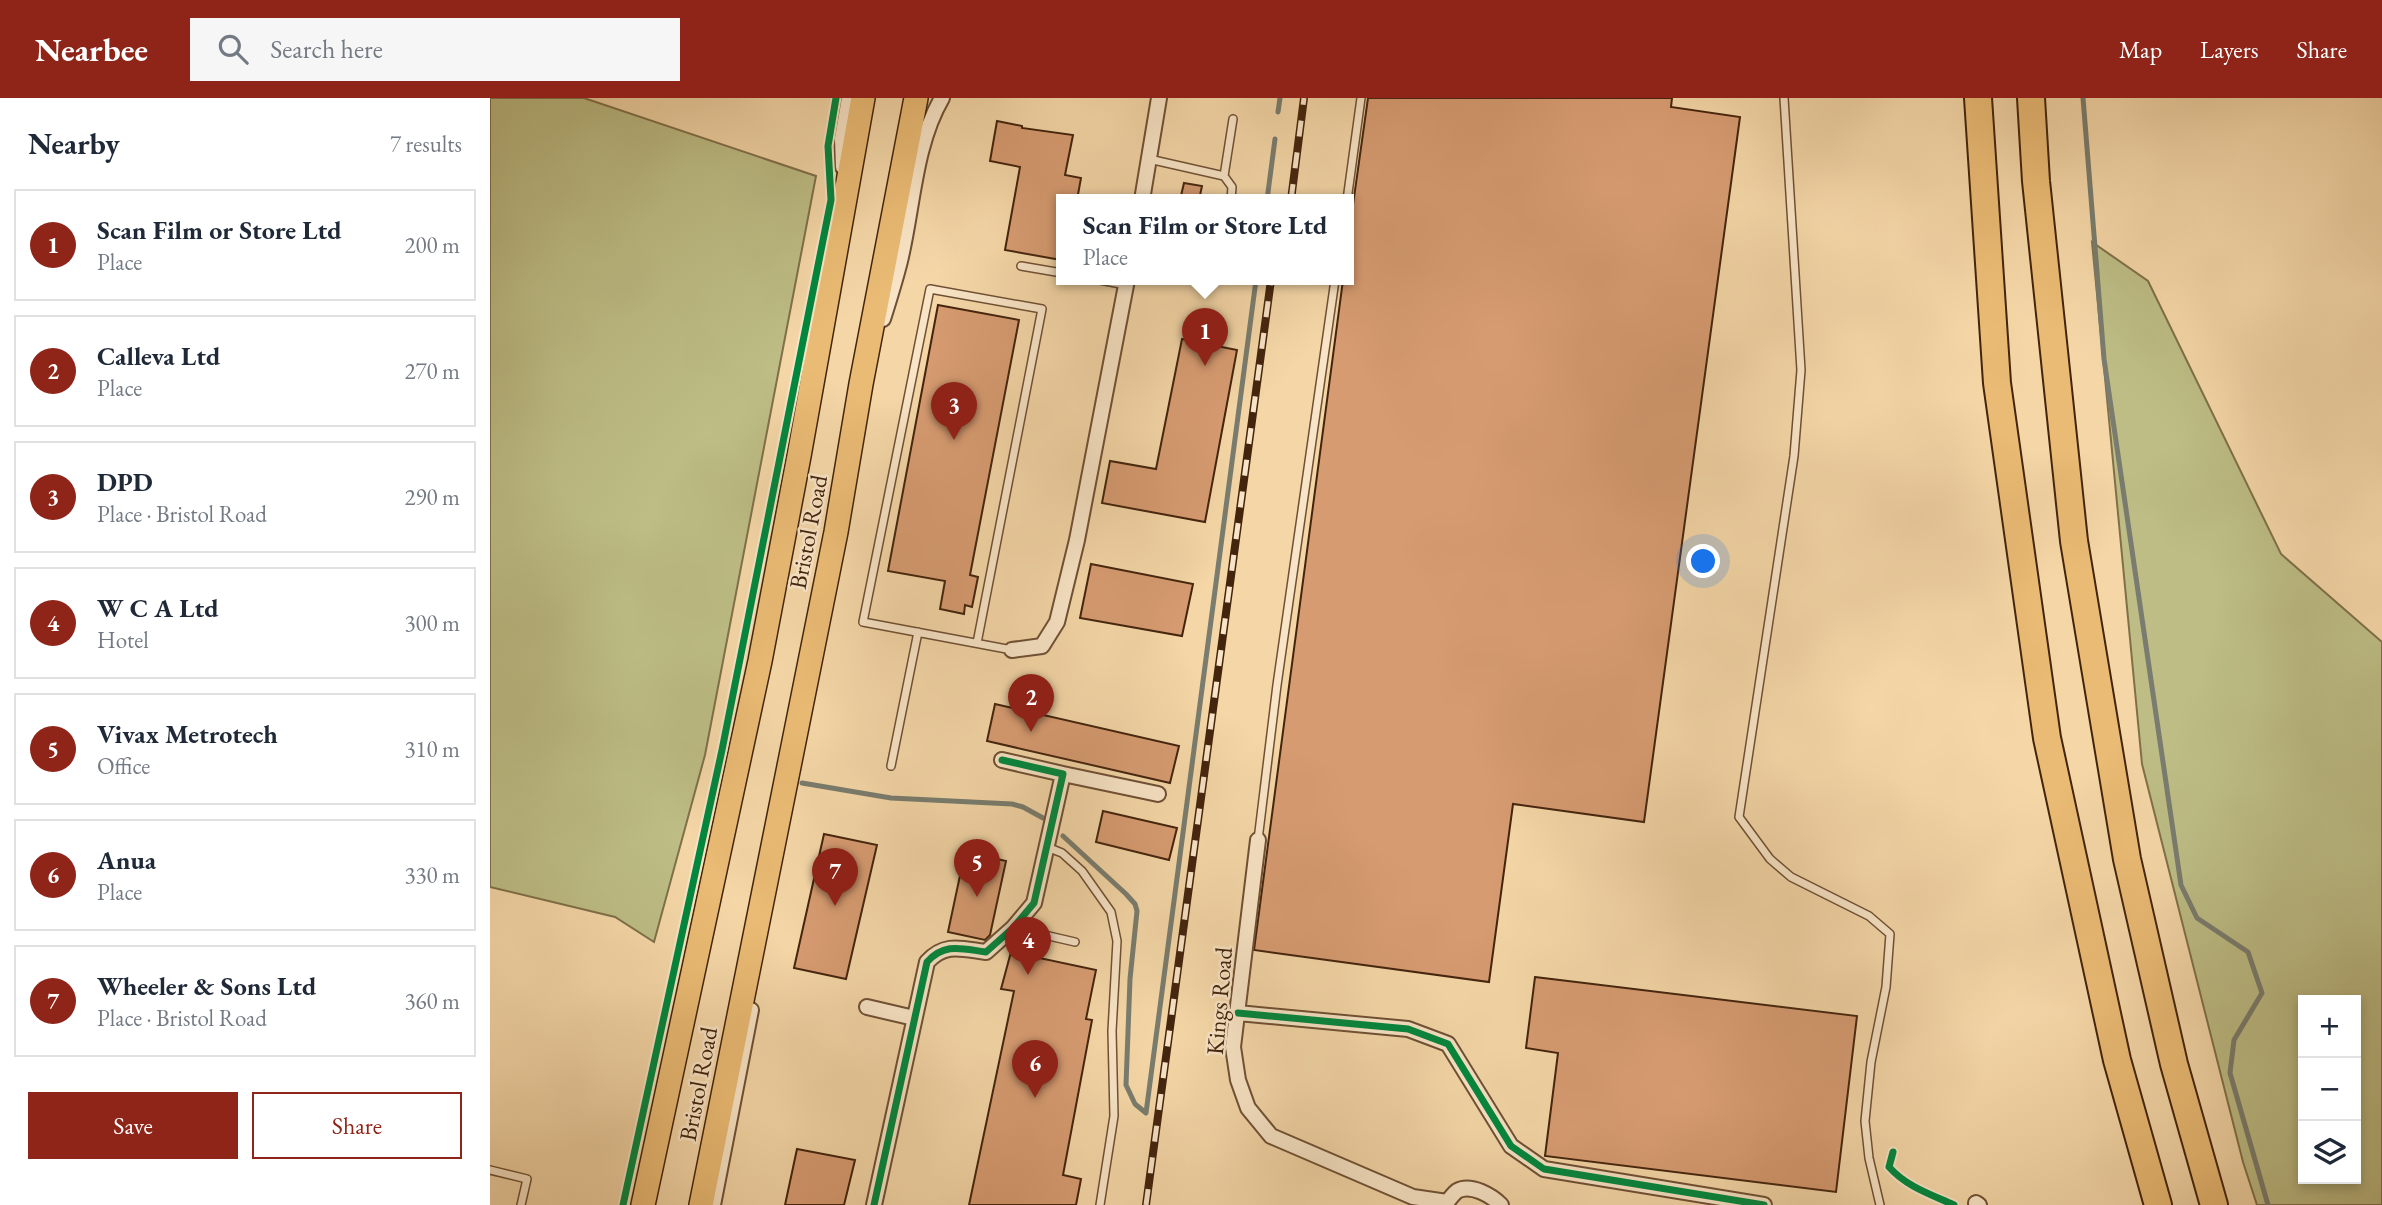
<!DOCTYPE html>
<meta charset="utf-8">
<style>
body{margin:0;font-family:"EB Garamond",serif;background:#f6f6f7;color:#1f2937}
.controls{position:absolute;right:21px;bottom:21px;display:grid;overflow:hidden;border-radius:0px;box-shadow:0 4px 10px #0003}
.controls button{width:63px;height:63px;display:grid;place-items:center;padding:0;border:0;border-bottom:2px solid #e0e1e3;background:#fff;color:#1f2937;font:35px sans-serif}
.you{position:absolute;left:1214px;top:464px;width:24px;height:24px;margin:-18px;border:5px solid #fff;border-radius:50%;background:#1a73e8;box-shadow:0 0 0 10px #1a73e833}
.badge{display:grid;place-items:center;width:46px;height:46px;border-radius:50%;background:#8f2418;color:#fff;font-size:23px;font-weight:700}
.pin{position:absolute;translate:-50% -58px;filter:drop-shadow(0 2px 4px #0008)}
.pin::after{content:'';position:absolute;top:37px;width:24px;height:21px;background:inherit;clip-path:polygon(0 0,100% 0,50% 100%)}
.popup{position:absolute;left:566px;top:96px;width:298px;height:91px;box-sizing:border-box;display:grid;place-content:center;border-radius:0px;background:#fff;filter:drop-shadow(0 2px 5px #0005);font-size:23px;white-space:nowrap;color:#747a83}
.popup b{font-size:26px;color:#1f2937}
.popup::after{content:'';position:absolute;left:50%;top:100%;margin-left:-14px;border:14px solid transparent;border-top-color:#fff}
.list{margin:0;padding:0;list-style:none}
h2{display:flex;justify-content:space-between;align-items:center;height:91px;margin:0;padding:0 28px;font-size:30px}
h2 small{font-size:23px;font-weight:400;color:#747a83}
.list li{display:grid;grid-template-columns:46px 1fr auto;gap:21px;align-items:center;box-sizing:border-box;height:112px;margin:0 14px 14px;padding:0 14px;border:2px solid #e0e1e3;border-radius:0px}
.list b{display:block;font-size:26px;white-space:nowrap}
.list p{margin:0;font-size:23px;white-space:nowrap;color:#747a83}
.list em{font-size:23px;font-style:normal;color:#747a83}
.actions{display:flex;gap:14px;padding:21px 28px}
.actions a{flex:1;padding:16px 0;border:2px solid #8f2418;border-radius:0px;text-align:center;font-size:24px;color:#8f2418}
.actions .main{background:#8f2418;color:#fff}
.icon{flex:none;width:38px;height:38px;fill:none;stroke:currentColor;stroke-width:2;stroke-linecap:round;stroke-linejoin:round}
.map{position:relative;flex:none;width:1892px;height:1107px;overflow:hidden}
header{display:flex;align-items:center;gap:42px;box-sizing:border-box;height:98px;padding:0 35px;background:#8f2418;color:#fff}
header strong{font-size:33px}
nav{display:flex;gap:38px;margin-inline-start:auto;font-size:24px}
.search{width:490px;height:63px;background:#f6f6f7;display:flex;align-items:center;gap:18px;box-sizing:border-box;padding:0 24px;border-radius:0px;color:#747a83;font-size:26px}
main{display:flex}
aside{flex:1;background:#fff}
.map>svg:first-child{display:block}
.green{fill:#bdbd85;stroke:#807049;stroke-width:2;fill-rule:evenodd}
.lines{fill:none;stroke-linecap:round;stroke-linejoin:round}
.stream{stroke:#797c6e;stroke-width:5}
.building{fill:#d79b71;stroke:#43240d;stroke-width:2}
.service-casing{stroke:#6f5034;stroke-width:10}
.minor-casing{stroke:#6f5034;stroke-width:18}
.primary-casing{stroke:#43240d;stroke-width:26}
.motorway-casing{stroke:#43240d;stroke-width:30}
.service{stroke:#f8e4c6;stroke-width:7}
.minor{stroke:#f8e4c6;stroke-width:14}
.primary{stroke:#eabb74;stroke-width:23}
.motorway{stroke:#eabb74;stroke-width:26}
.rail-casing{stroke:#43240d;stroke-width:8}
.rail{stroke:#f8e4c6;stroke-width:5;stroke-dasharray:16;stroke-linecap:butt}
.cycleway-casing{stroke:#f8e4c6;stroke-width:11}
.cycleway{stroke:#00873e;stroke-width:7}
.labels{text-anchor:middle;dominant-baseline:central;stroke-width:5;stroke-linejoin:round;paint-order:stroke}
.street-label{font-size:24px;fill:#43240d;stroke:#f8e4c6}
</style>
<header>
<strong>Nearbee</strong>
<div class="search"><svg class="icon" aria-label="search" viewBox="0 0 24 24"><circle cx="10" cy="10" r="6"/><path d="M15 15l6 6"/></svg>Search here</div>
<nav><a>Map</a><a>Layers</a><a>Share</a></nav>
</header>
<main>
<aside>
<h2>Nearby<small>7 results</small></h2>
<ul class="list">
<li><span class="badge">1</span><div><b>Scan Film or Store Ltd</b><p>Place</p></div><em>200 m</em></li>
<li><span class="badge">2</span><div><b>Calleva Ltd</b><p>Place</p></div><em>270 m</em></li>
<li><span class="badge">3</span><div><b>DPD</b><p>Place · Bristol Road</p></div><em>290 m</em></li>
<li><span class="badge">4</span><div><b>W C A Ltd</b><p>Hotel</p></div><em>300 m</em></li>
<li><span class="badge">5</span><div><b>Vivax Metrotech</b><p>Office</p></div><em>310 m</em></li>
<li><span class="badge">6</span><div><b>Anua</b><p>Place</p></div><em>330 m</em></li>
<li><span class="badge">7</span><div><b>Wheeler &amp; Sons Ltd</b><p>Place · Bristol Road</p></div><em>360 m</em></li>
</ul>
<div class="actions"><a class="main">Save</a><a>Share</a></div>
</aside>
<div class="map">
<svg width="1892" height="1107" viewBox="0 0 1892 1107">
<rect width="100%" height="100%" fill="#f4d6a7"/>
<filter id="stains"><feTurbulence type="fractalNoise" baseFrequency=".00286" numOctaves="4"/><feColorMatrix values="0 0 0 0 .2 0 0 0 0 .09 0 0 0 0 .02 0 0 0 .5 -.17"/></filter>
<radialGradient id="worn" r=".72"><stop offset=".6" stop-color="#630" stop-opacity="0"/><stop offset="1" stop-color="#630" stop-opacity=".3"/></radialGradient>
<!-- green -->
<path class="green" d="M0,0H94L326,78L215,657L164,844L125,819L0,789Z
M1602,144L1658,183L1791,456L1892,544V1107H1767L1753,1064L1652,666ZM1813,902H1866V1081H1813Z"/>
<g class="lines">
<!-- stream -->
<path class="stream" d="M1593,0L1614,261L1691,787L1707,820L1758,854L1772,895L1744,942L1740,975L1778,1107
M788,14L790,0
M777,102L785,41
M312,685L401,700L522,706L533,709L553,720
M573,738L636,796L645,806L647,813L640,881L636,987L645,1006L656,1015L766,182"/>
</g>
<!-- building -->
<path class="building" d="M878,0H1182L1181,9L1250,19L1154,724L1023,706L999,884L764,852L853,182H858V142Z
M507,23L532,28V30L583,37L575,77L591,80L587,102H571V162L515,152L530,69L500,63Z
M694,85L712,88L709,102H690Z
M448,207L529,222L480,477L488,479L482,509L475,507L474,516L450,511L455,483L398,473Z
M692,241L747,252L715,424L612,405L620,363L666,371Z
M601,466L703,486L692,538L590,520Z
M505,606L689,648L680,685L497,643Z
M613,713L687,730L679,762L606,744Z
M334,736L387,747L356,881L304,870Z
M475,754L516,763L500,837L495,842L458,834Z
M521,854L606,872L596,921L602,922L573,1077L591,1081L586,1107H479L524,893L511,891Z
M1045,879L1367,918L1346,1094L1055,1058L1068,955L1036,950Z
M307,1051L365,1062L354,1107H295Z"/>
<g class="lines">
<defs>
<path id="service" d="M1294,0L1311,272L1304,358L1249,719L1280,761L1301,779L1379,818L1400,836L1396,889L1381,964L1375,1023L1379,1060L1390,1107
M659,61L734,78L742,89L741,102
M734,78L743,21
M857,102L871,0
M531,168L572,175
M610,182L636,187
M487,545L552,211L440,191L373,524L522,552
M401,668L428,534
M768,742L787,587L845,182
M557,749L572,755L592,773L621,814L627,843L622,933L624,1018L610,1107
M524,830L585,844
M0,1072L37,1081L31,1107"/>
<path id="minor" d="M353,69L352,41L359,0
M652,102L669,0
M393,221C399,202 405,183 410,163C423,110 424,48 452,0
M522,552L552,548L567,524L587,442L637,182
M573,676L668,696
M768,742L743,949L748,982L758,1010L781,1038L923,1099L957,1104
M377,909L424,920
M748,915L918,931L958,946L1021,1048L1054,1071L1274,1107
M1486,1105L1489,1107
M223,1107L261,912
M384,1107L437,864C455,844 472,851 496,854L523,830L544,805L573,676L512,662
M955,1107C958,1103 963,1096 967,1093C981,1085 1002,1098 1011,1107"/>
<path id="primary" d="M153,1107L270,563L309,358L373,0
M211,1107L346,434L371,286L426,0"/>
<path id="motorway" d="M1488,0L1507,285L1557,640L1627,962L1668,1107
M1541,0L1546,83L1584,443L1637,761L1684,966L1724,1107"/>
</defs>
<!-- service casing -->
<use href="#service" class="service-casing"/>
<!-- minor casing -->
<use href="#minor" class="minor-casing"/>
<!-- primary casing -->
<use href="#primary" class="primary-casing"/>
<!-- motorway casing -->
<use href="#motorway" class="motorway-casing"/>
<!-- service -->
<use href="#service" class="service"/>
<!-- minor -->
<use href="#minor" class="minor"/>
<!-- primary -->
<use href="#primary" class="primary"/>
<!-- motorway -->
<use href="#motorway" class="motorway"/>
<defs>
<path id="rail" d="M801,102L814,0
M656,1107L781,182"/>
</defs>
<!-- rail casing -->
<use href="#rail" class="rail-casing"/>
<!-- rail -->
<use href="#rail" class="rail"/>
<defs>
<path id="cycleway" d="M748,915L918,931L958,946L1021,1048L1054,1071L1274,1107
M1403,1054L1399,1069C1417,1089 1440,1096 1464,1107
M133,1107L232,652L341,102L338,48L346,0
M384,1107L437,864C455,844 472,851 496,854L523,830L544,805L573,676L512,662"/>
</defs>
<!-- cycleway casing -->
<use href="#cycleway" class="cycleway-casing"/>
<!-- cycleway -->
<use href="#cycleway" class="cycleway"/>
</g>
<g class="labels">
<!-- street labels -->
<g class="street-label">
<text transform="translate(318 434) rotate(-79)">Bristol Road</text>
<text transform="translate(729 903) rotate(-85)">Kings Road</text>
<text transform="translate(208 986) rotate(-79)">Bristol Road</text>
</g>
</g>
<rect width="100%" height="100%" filter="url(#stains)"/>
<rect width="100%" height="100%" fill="url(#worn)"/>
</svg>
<div class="controls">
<button>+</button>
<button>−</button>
<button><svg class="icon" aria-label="layers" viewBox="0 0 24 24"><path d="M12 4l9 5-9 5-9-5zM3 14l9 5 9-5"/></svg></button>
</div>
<div class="you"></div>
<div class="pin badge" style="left:715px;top:268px">1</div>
<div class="popup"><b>Scan Film or Store Ltd</b>Place</div>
<div class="pin badge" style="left:541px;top:634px">2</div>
<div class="pin badge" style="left:464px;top:342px">3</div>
<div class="pin badge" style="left:538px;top:877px">4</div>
<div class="pin badge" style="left:487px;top:799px">5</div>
<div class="pin badge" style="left:545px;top:1000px">6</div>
<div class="pin badge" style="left:345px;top:808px">7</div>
</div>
</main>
